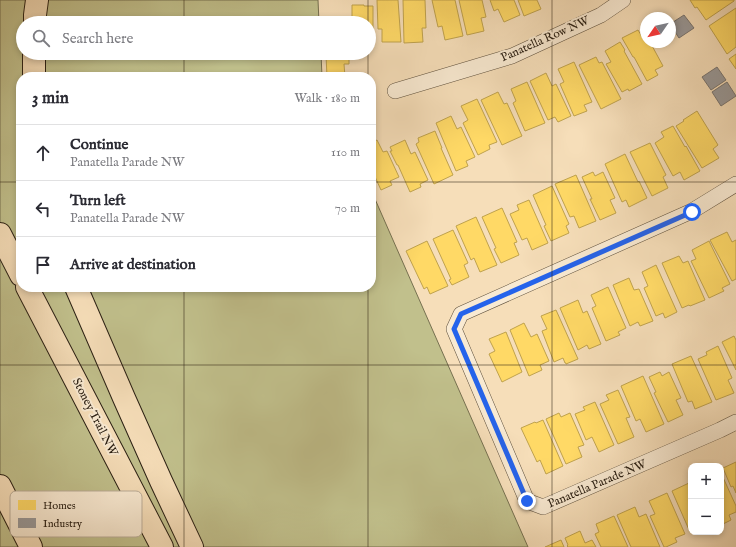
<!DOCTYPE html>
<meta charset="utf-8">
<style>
body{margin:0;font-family:"IM FELL English",serif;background:#f7f7f7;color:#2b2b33}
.controls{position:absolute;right:12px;bottom:12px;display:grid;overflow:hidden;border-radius:8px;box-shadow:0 2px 6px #0003}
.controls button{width:36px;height:36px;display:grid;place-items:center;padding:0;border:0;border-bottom:1px solid #e1e1e2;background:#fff;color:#2b2b33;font:20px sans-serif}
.compass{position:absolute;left:640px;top:12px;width:36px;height:36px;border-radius:50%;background:#fff;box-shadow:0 2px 6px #0003;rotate:236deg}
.stop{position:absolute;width:12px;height:12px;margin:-9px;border:3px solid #2563eb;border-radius:50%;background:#fff}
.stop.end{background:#2563eb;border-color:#fff;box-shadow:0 1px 4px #0008}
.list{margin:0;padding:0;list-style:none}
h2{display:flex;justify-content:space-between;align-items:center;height:52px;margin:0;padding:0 16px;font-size:17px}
h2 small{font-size:13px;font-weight:400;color:#7c7c81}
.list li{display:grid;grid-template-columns:26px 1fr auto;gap:12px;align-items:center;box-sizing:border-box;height:56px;padding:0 16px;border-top:1px solid #e1e1e2}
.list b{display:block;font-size:15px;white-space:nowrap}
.list p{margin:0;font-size:13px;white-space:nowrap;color:#7c7c81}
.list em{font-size:13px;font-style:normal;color:#7c7c81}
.icon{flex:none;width:22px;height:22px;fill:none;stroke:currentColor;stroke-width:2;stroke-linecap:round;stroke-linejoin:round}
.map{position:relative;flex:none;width:736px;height:547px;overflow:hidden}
.search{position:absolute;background:#fff;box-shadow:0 2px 6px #0003;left:16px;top:16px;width:360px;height:44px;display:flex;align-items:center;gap:10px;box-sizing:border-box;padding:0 14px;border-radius:22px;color:#7c7c81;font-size:15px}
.panel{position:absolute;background:#fff;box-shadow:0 2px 6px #0003;left:16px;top:72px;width:360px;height:220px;border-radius:16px}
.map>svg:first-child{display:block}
.green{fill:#c1c08c;stroke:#767050}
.homes{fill:#ffd966;stroke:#bfa24d}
.industry{fill:#999;stroke:#787571}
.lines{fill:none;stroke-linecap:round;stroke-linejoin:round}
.street-casing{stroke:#5e503d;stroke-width:16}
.highway-casing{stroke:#2b2014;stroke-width:24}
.street{stroke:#f9ead2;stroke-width:15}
.highway{stroke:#f6deb9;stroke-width:22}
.route{stroke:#2563eb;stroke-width:5}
.grid{fill:none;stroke:#2b2014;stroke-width:1;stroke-opacity:0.55}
.labels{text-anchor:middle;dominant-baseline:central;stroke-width:4;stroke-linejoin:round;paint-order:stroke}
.street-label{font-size:12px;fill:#2b2014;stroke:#f9ead2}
.key{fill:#f9ead2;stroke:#bbad99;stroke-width:1}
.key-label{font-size:11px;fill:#2b2014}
</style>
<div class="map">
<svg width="736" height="547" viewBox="0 0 736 547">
<rect width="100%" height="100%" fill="#f6deb9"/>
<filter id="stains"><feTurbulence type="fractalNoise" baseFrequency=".005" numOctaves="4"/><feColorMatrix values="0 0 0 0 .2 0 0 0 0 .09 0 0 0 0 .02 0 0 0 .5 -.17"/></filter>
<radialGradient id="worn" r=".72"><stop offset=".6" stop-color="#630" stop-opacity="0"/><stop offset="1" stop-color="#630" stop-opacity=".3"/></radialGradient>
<!-- green -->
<path class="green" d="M0,0H318L319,23H23V53H321L322,77H21V287H371V190L528,547H0Z"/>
<!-- homes -->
<path class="homes" d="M377,0H398L401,42H382V29H378Z
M403,0H425L426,28H422L423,42L404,43Z
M432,0H455L463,36L445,40L442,26L438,27Z
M459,0H482L486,17L481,18L484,31L467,35Z
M490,0H514L520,15L504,22L498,9L494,11Z
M518,0H537L541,9L524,16Z
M690,0H734V1L706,20L697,7L695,8Z
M352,5H364V6H373V34H369V23H352Z
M736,8V47L727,54L709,26Z
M638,30L644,40H646V42H650L663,66L655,70L658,75L647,81L634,57H633L622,38Z
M620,42L625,50L624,51L642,84L629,91L628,89L622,92L606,64L611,62L605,51Z
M328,53H349V64H344L345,77H327L326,55H328Z
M736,54V69L729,59Z
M596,57L599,63L602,62L621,99L601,109L579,65Z
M574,62L592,102L584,105L587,111L574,116L560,84L564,82L558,69Z
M546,73L552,86L556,84L571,116L558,122L555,117L548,120L530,81Z
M527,82L545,123L525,131L513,103L516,101L511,89Z
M498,92L504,104L507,103L522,136L502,145L481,100Z
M477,99L497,142L489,145L490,149L478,155L463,123L468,120L461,106Z
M697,111L718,145L713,149L719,158L702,168L676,126L684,121L683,120Z
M451,116L457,129L461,127L475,157L466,161L468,166L456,171L436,123Z
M673,126L685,147L686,146L700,171L684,180L680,172L673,176L655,143L664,137L661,132Z
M435,131L442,148H441L453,175L434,184L416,144L419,142L418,138Z
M377,140L383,152L387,151L399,177L390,181L392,185L381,190L371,168V143Z
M405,140L411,154L415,152L428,180L420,184L421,187L410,192L398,165H397L390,151H392L390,147Z
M650,143L666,175L663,177L668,188L652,196L630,152Z
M625,154L638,182L639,181L647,198L629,207L626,200L622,202L605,164Z
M593,172L595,176L603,172L615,198L610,200L616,213L600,220L590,199H592L582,177Z
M576,175L596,221L579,228L574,216L570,217L555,184Z
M552,186L569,224L566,226L569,233L551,241L544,226L546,225L533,195Z
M529,200L548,243L532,250L527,238L522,240L510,214L519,210L517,205Z
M502,208L517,242L514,243L519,255L501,263L494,249L496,248L482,217Z
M476,217L497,265L480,272L474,258L471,260L456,226Z
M453,230L468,263L464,265L469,277L452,285L449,280L451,279L433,239Z
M727,232L732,242L736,240V279L732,281L710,240Z
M427,241L448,286L430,294L427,287L424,289L406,251Z
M709,241L730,284L722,288L724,291L709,298L691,261L696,259L692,250Z
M679,256L683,263L688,261L705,300L690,306L689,305L682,308L662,263Z
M656,265L677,312L665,318L663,313L656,316L644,288L648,286L642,272Z
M629,278L634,290L639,289L653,321L640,326L638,322L630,326L613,285Z
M608,287L626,328L618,332L620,335L606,341L592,308L596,306L591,295Z
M578,300L583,313L587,311L601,344L589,349L587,345L578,350L560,308Z
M556,310L578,359L566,364V363H565L563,358L554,362L542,331L547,329L541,316Z
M524,323L531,337L537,334L549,361L540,365L542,370L529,376L510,330Z
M506,332L522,372L502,382L489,354L495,351L489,339Z
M734,336L736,340V370L722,342Z
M718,346L732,378L728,380L734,393L716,400L698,359L707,355L706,352Z
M691,356L712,402L695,409L692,401L688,402L672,364Z
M660,372L662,376L669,372L681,398L676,400L683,415L668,422L654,393L656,392L649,377Z
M643,376L664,424L646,432L640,419L636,421L621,386Z
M618,390L630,417L626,418L634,437L618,444L600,404L609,400L606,395Z
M595,402L614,445L599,452L592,437L586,440L575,414L585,410L583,407Z
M559,413L561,417L570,413L584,445L578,447L582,457L566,464L546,419Z
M543,420L563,466L546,474L540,460L537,462L521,428L535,422L536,423Z
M736,462V493L733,486L731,487L723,468Z
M721,473L736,506V512L729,515L731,520L721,525Z
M689,483L691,488V532H690L672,491Z
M667,493L685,534L675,538L677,542L666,547H664L650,516L655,514L649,501Z
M635,507L639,517L646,514L660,547H631L617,515Z
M614,516L628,547H601L595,534L599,532L596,524Z
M580,531L585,543L592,540L596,547H568L567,546L568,545L565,538Z
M561,540L564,547H545Z"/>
<!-- industry -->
<path class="industry" d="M684,15L694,28L679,38L670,24Z
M717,67L726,80L711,90L702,77Z
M727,82L736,96L721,106L712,92Z"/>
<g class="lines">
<defs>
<path id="street" d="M395,91L512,56L601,15L623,0
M736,184L692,211L461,314L454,329L527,501L543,507L720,430L736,422"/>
<path id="highway" d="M35,23V15L37,0
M34,77V53
M0,234L21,275
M27,287L162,547
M76,287L124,398L161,481L192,547
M0,486L31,547"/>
</defs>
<!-- street casing -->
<use href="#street" class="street-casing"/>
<!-- highway casing -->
<use href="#highway" class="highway-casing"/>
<!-- street -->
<use href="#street" class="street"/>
<!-- highway -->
<use href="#highway" class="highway"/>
</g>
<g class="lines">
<!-- route -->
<path class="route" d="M527,501L454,329L461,314L692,212"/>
</g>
<!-- grid -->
<path class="grid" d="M184,0V23M368,0V23M552,0V547M184,53V77M368,53V77M0,182H21M371,182H736M184,287V547M368,287V547M0,365H736"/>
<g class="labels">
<!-- street labels -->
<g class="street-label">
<text transform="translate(545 39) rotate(-24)">Panatella Row NW</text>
<text transform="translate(95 417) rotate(63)">Stoney Trail NW</text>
<text transform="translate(597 484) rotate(-23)">Panatella Parade NW</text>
</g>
</g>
<!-- legend -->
<rect x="10" y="491" width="132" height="46" rx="6" class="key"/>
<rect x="18" y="500" width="18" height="10" fill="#ffd966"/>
<rect x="18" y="518" width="18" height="10" fill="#999"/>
<g class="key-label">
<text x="43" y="509">Homes</text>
<text x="43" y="527">Industry</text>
</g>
<rect width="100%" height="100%" filter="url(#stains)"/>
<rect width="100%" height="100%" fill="url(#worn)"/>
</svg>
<div class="controls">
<button>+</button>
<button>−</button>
</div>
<svg class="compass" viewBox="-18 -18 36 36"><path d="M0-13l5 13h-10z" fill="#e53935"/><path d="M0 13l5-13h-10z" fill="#7c7c81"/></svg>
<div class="stop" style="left:692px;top:212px"></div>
<div class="stop end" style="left:527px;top:501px"></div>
<div class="search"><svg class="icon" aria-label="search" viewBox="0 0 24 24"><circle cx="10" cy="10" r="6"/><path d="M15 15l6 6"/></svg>Search here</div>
<section class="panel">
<h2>3 min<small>Walk · 180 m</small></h2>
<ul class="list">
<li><svg class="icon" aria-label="ahead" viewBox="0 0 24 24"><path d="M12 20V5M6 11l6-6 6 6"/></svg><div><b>Continue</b><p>Panatella Parade NW</p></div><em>110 m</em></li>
<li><svg class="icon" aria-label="left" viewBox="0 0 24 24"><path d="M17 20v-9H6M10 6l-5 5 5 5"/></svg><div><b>Turn left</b><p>Panatella Parade NW</p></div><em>70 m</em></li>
<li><svg class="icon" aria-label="arrive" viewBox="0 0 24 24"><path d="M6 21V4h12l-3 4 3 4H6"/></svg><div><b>Arrive at destination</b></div></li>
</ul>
</section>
</div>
